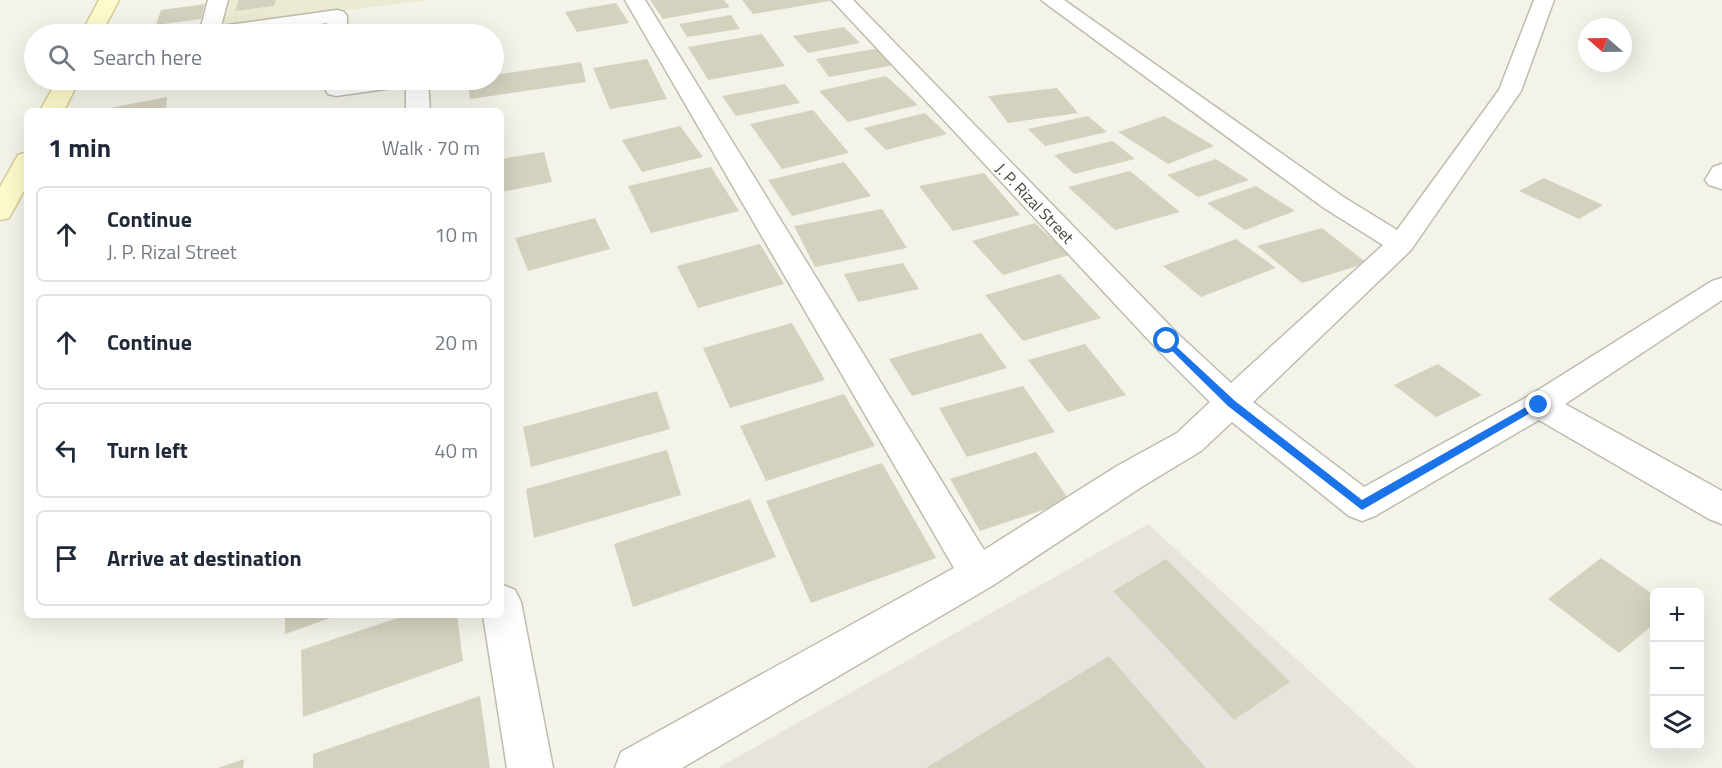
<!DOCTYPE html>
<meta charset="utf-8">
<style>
body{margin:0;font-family:"Titillium Web",sans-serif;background:#f2f2f3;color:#1f2937}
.controls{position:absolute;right:18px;bottom:18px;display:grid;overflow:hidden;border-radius:9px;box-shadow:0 6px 24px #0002}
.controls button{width:54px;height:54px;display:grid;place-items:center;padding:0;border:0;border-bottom:2px solid #e0e1e3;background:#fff;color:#1f2937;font:30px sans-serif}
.compass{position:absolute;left:1578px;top:18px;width:54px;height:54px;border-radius:50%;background:#fff;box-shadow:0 6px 24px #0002;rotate:290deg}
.stop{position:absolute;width:18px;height:18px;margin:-14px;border:4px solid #1a73e8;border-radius:50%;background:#fff}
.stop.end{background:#1a73e8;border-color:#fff;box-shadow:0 2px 6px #0008}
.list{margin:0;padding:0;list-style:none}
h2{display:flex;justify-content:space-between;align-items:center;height:78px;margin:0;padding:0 24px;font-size:26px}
h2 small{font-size:20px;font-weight:400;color:#747a83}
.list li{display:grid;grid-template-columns:39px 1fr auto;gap:18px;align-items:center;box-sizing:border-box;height:96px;margin:0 12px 12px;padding:0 12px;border:2px solid #e0e1e3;border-radius:9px}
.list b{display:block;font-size:22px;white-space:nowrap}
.list p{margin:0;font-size:20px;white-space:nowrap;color:#747a83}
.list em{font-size:20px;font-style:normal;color:#747a83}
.icon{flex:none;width:33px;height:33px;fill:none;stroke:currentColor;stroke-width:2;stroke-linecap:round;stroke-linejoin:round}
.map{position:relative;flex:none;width:1722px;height:768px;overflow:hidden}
.search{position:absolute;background:#fff;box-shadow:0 6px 24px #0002;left:24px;top:24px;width:480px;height:66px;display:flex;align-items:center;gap:15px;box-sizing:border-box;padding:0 21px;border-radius:33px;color:#747a83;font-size:22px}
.panel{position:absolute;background:#fff;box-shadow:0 6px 24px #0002;left:24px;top:108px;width:480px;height:510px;border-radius:9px}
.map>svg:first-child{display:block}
.industrial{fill:#e7e4de}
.education{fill:#edead4}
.building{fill:#d5d1bf}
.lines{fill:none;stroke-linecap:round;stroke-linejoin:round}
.street-casing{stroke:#bfbcac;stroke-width:3}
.secondary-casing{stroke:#d2ce9a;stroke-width:3}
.street{fill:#fff;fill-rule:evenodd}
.secondary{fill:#fdfacb;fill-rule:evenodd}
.route{fill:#1a73e8}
.labels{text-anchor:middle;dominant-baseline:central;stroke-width:4.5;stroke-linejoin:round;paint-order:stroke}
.street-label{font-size:16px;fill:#484438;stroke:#fff}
</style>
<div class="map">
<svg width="1722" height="768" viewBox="0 0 1722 768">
<rect width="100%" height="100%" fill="#f4f3e9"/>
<!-- industrial -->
<path class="industrial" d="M1148,524L1416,768H718Z"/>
<!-- education -->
<path class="education" d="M227,0H430L221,26Z"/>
<!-- building -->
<path class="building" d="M239,0H276L274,6L235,11Z
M650,0H724L730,7L663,19Z
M742,0H830V1L753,14Z
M616,3L629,23L577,32L565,12Z
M205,4L201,19L156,25L161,10Z
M731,15L740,29L687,37L679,24Z
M844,27L860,43L808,53L793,36Z
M191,29L190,34H163L162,33Z
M762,34L785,66L708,80L688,47Z
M880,48L895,65L829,77L816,59Z
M647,59L667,99L610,109L593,68Z
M581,62L586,82L470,99L468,80H494V75Z
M886,76L918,105L848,122L819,91Z
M785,84L800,103L736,116L722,96Z
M1057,88L1078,113L1008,123L988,96Z
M167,97L166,111H109L110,108Z
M813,110L849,153L782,169L750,124Z
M925,113L947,134L886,150L864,128Z
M1088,116L1107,132L1045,146L1028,129Z
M1164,116L1214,146L1168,164L1118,132Z
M680,126L703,157L642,172L622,140Z
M1113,141L1135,159L1074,174L1054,155Z
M544,152L552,182L501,192V159Z
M1216,159L1249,180L1198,197L1167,175Z
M844,162L871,196L792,216L768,180Z
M711,167L739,211L651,233L628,186Z
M1130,171L1180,212L1115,230L1068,187Z
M984,173L1020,215L953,231L919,186Z
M1544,178L1603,205L1579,219L1519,191Z
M1256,186L1295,211L1245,230L1207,203Z
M882,209L907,248L815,267L794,226Z
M595,218L610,249L528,271L515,238Z
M1035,223L1069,255L1003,275L972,241Z
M1322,228L1367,263L1302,283L1257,246Z
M1236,239L1276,268L1201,297L1163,266Z
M760,244L784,284L698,308L677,266Z
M903,263L919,289L858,302L844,274Z
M1060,274L1101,318L1023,341L985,295Z
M792,323L825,380L730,408L703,348Z
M981,333L1007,368L912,396L889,359Z
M1085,344L1126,395L1068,412L1028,360Z
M1438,364L1482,395L1436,417L1394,385Z
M1023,386L1055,432L967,457L939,408Z
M657,391L670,429L531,467L523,427Z
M844,394L875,446L766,481L740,426Z
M667,450L681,495L534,538L526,489Z
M1036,452L1070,501L980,531L950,479Z
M882,463L936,558L811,603L766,501Z
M750,499L776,557L633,607L614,544Z
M1601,558L1654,595V624L1619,653L1548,599Z
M1166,559L1290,682L1234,720L1113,591Z
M285,615H339L285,634Z
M407,615H457L463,661L303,717L301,650Z
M1109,656L1206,768H926Z
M480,696L490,768H313V754Z
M244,759L243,768H218Z"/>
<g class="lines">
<defs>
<path id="street" d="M208,0H228L221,26L337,10L344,12L347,16V34H327V23L249,34H199Z
M625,0H645L984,550L1117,466L1177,433L1210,402L1156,348L832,0H853L1178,334L1231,383L1383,245L1324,208L1041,0H1064L1342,196L1397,230L1499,90L1534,0H1554L1521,91L1411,250L1253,402L1364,487L1527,397L1712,281L1722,278V300L1565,404L1722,491V524L1709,519L1539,420L1375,516L1362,521L1349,516L1232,422L1201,451L1143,486L992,586L682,768H615L621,752L954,568Z
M325,80H428L430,111H406V86L336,96L328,94L325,89Z
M1722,164V189L1709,185L1705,180L1713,167Z
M501,584L515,590L521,602L553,768H507L483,615H501Z"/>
<path id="secondary" d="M99,0H119L101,34H81Z
M57,80H79L64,111H40Z
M27,152V185L9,218L0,220V187L18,155Z"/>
</defs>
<!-- street casing -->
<use href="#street" class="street-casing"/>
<!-- secondary casing -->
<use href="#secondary" class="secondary-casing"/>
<!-- street -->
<use href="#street" class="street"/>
<!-- secondary -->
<use href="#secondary" class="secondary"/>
</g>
<!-- route -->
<path class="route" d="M1167,338L1235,401L1362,500L1535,402H1542L1544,405L1362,510L1228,406L1164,343L1162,341Z"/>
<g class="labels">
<!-- street labels -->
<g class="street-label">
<text transform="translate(1035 203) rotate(46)">J. P. Rizal Street</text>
</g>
</g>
</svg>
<div class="controls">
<button>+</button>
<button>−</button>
<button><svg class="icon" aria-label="layers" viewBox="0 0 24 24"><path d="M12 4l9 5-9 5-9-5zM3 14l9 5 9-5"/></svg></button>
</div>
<svg class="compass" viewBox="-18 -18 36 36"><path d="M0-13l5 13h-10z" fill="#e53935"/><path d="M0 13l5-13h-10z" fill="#747a83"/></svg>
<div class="stop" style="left:1167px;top:341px"></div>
<div class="stop end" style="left:1539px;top:405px"></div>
<div class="search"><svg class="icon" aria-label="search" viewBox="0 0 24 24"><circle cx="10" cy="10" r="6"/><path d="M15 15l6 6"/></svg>Search here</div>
<section class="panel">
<h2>1 min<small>Walk · 70 m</small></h2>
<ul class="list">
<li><svg class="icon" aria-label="ahead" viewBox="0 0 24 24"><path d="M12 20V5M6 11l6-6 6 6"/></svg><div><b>Continue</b><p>J. P. Rizal Street</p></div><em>10 m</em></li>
<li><svg class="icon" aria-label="ahead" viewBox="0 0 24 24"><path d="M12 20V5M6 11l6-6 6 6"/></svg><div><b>Continue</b></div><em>20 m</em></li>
<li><svg class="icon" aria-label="left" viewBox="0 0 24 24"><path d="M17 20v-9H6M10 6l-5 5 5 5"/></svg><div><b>Turn left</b></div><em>40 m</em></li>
<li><svg class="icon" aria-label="arrive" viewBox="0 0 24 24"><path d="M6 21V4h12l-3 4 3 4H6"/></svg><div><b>Arrive at destination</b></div></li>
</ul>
</section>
</div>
